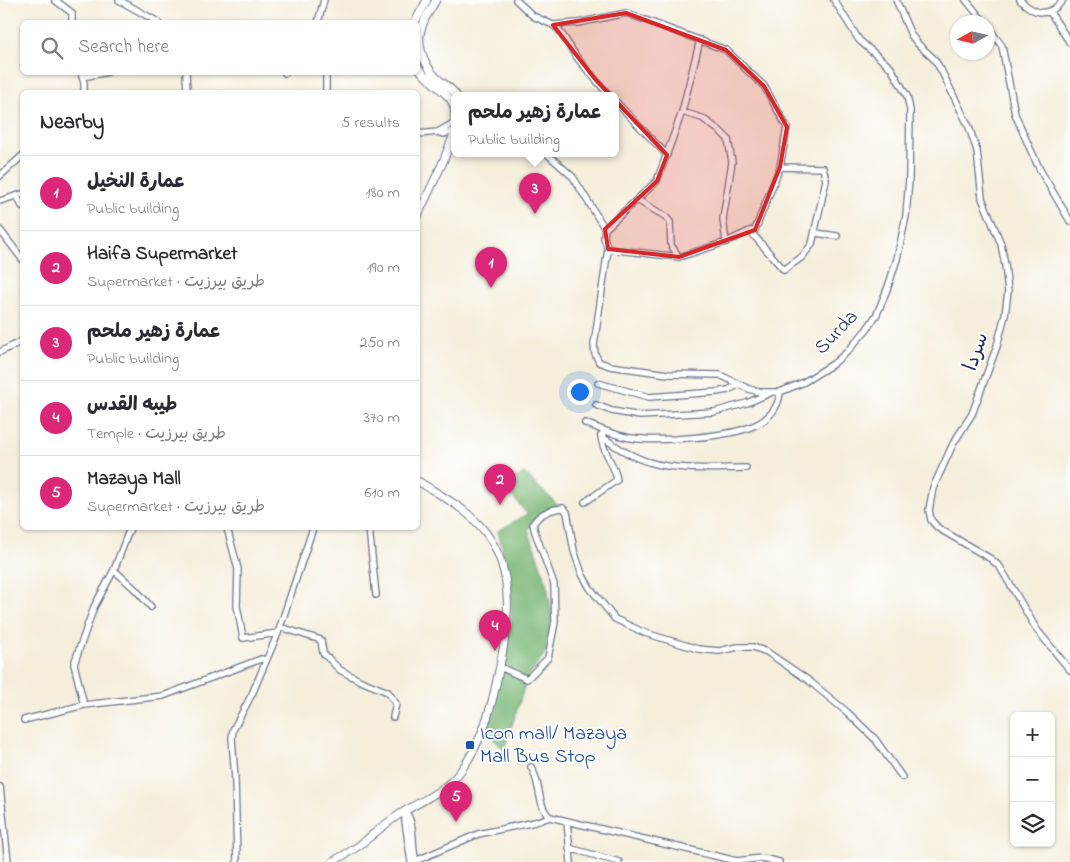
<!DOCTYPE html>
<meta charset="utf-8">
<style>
body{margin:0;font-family:"Indie Flower","Playpen Sans Arabic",sans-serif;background:#f2f2f3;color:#2b2b33}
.controls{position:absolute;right:15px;bottom:15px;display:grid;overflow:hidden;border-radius:8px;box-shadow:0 1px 4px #0004}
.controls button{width:45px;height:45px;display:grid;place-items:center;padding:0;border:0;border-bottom:1px solid #e1e1e2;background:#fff;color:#2b2b33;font:25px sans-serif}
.compass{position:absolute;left:950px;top:15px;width:45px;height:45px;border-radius:50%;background:#fff;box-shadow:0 1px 4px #0004;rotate:262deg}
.you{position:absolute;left:579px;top:391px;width:18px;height:18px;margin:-12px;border:4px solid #fff;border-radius:50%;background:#1a73e8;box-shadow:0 0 0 8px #1a73e833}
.badge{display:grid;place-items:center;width:32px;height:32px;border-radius:50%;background:#db2777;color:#fff;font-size:16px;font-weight:700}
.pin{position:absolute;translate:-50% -41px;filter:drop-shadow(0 1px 2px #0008)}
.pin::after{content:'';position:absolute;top:26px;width:18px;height:15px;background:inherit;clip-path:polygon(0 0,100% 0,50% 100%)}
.popup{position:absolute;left:451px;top:92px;width:168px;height:65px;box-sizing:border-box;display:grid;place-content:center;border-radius:8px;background:#fff;filter:drop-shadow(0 1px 4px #0005);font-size:16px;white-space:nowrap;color:#7c7c81}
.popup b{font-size:19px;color:#2b2b33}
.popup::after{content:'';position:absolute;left:50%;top:100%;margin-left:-10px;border:10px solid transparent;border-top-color:#fff}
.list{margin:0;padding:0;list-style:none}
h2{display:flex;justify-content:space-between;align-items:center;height:65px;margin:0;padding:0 20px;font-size:21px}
h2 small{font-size:16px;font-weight:400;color:#7c7c81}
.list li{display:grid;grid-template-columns:32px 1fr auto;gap:15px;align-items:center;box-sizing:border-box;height:75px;padding:0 20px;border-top:1px solid #e1e1e2}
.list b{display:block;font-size:19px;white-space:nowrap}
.list p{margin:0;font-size:16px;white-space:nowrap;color:#7c7c81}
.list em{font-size:16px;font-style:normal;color:#7c7c81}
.icon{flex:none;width:28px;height:28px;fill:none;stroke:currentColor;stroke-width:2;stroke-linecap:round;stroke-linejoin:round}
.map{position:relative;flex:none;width:1070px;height:862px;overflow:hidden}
.search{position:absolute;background:#fff;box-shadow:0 1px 4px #0004;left:20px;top:20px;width:400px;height:55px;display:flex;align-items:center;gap:12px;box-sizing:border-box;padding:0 18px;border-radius:8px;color:#7c7c81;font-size:19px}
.panel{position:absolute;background:#fff;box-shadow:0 1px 4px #0004;left:20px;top:90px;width:400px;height:440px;border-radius:8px}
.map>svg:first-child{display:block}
.forest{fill:#7bb877;stroke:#4b746a}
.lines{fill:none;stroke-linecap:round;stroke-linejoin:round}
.minor-casing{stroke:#67728a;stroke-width:8}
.major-casing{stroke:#67728a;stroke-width:9}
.minor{stroke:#fff;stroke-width:5.5}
.major{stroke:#fff;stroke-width:7}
.marked{fill:#d62828;fill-opacity:0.2;stroke:#d62828;stroke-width:4;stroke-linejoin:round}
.transit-dot{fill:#1a4fb4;stroke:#fff;stroke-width:2}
.labels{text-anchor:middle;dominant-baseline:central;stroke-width:4;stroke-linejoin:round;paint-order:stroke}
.street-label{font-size:20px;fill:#1b2f5e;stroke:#fff}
.transit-label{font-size:20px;fill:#164399;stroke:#fff;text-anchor:start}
</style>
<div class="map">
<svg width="1070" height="862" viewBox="0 0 1070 862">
<rect width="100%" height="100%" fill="#fff"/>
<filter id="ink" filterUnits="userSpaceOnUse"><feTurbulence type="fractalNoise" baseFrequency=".02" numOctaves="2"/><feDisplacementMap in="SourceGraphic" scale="10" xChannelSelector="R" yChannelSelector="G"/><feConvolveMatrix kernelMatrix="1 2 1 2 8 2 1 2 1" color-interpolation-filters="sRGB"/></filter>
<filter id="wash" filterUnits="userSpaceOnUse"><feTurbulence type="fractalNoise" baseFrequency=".0096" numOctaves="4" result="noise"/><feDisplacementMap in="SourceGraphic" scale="20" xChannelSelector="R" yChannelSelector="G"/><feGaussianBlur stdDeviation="1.12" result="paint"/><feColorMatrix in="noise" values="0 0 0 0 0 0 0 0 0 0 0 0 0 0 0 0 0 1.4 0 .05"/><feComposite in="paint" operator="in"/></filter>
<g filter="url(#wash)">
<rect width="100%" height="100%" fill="#f4eedb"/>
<!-- forest -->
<path class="forest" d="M524,473L557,504L528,529L547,584L552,617L545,653L527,679L504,750L484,729L512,619L510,578L498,531L527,514L513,497L497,483L518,477Z"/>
</g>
<g filter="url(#ink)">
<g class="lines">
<defs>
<path id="minor" d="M55,0L72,13V22
M119,0L158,22
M516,0L533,16L553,25L578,23L626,13L726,50L749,72L764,86L787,127L780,167L755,230L750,231L726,242L679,257L608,249
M896,0L911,35L918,44L934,59L941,70L969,127L977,151L982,198L1001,244L1005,265L1008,291L1005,315L997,346L972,414L953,444L933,488L929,510L931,520L938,528L991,559L1000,567L1037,630L1070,670
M966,0L984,22
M1020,0C1035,15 1049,18 1063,0
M1050,12L1070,43
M318,22L324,0
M553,25L559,30L578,59L609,95
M988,27L1002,46L1015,114L1028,144L1040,170L1070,221
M81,72L84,83V92
M186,72L187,92
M285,73L286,72
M82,77L108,72
M326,92V72
M615,101L667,155
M682,112L702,118L720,131L728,139L732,162L723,219L726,242
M438,132L443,134L455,131
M418,134L438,132L452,124
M546,153L573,177L605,229L604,238L608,249L594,345L595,354L599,362L610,366L668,374L720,375L749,389L760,392H780L804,382L833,364L847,352L867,329L877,314L888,287L897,259L906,216L909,179L910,110L907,96L891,68L859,40L834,0
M0,176L22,156
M17,196L22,206
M637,200L665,216L670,222L671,245L679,257
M0,201L22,194
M605,229L657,181L682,112L700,40
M0,230L22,259
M750,231L784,270L802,257L812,244L826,180L823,168L780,167
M816,233L837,236
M0,352L22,341
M598,383L649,397L716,392L728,390L738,385
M596,405L612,411L640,416L714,412L747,403L770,393
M585,423C600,429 616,436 632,438C658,442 729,437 753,426C767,421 779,408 780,392
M605,431L601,436C616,447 631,457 649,462C677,471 717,468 746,468
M585,502L617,480C615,464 602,452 601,436
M227,528L238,569L237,606L243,638L278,633
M369,528L376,595
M114,570L136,590L151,607
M280,627L321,640L323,653L340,670L361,681L388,692L396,704L393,717
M500,667L527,679L548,658L555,622L554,584L535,532L533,524C540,513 550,509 563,508L567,512L574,551L582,574L590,588L615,619L645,633L698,649L719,651L738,647H753L767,652L808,680L847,712L875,739L902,777
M84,705L74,664L94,607L114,570L130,528
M24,720L84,705L163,696L261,659L266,660
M531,767C541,782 537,807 550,817L737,861L762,858L779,862
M0,787L8,862
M405,811C416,824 411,846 416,862
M405,811V821L411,862
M567,822L571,862
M569,848L619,862
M237,862L235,779L232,738L233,730L252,694L278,633L313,528
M413,862L478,834L535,822L550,817"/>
<path id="major" d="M436,0C432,8 426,15 423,24C415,41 423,64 436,77C443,84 451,87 456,95
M415,22L427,0
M418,67C426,81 451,93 454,107C455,111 455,115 455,119
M418,215L443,162L455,131
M332,862C342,856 352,851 361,844C374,834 386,823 400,814C419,802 445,791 459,773C481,745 491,710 498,675C508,629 517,574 486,533C468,509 443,497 418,481"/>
</defs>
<!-- minor casing -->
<use href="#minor" class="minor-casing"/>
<!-- major casing -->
<use href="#major" class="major-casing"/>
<!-- minor -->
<use href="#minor" class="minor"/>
<!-- major -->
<use href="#major" class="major"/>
</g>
</g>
<!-- marked area -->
<path class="marked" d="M626,13L726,50L764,86L787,127L780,167L755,230L679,257L608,249L605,229L657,181L667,155L595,79L553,25Z"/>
<!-- markers -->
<rect class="transit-dot" x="465" y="740" width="10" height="10" rx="2.5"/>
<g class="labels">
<!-- street labels -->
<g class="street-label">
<text transform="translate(837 333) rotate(-46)">Surda</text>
<text transform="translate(977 352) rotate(-71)">سردا</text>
</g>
<!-- transit labels -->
<g class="transit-label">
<text x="480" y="734">Icon mall/ Mazaya<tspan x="480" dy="23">Mall Bus Stop</tspan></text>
</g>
</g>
</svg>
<div class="controls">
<button>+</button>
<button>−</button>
<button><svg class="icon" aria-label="layers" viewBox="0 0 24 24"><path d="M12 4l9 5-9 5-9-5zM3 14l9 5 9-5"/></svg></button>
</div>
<svg class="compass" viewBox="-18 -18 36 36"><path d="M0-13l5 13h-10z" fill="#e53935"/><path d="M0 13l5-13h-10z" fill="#7c7c81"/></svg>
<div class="you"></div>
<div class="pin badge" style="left:491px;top:288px">1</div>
<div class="pin badge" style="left:500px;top:505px">2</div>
<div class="pin badge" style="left:535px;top:214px">3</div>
<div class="popup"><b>عمارة زهير ملحم</b>Public building</div>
<div class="pin badge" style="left:495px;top:651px">4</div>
<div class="pin badge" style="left:456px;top:822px">5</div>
<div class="search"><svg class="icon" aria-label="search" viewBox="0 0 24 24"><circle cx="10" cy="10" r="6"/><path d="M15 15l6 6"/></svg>Search here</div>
<section class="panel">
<h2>Nearby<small>5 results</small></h2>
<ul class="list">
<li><span class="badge">1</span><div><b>عمارة النخيل</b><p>Public building</p></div><em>180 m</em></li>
<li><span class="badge">2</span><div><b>Haifa Supermarket</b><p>Supermarket · طريق بيرزيت</p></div><em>190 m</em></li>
<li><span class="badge">3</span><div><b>عمارة زهير ملحم</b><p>Public building</p></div><em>250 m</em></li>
<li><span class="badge">4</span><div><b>طيبه القدس</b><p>Temple · طريق بيرزيت</p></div><em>370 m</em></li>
<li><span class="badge">5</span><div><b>Mazaya Mall</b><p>Supermarket · طريق بيرزيت</p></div><em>610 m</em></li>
</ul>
</section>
</div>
